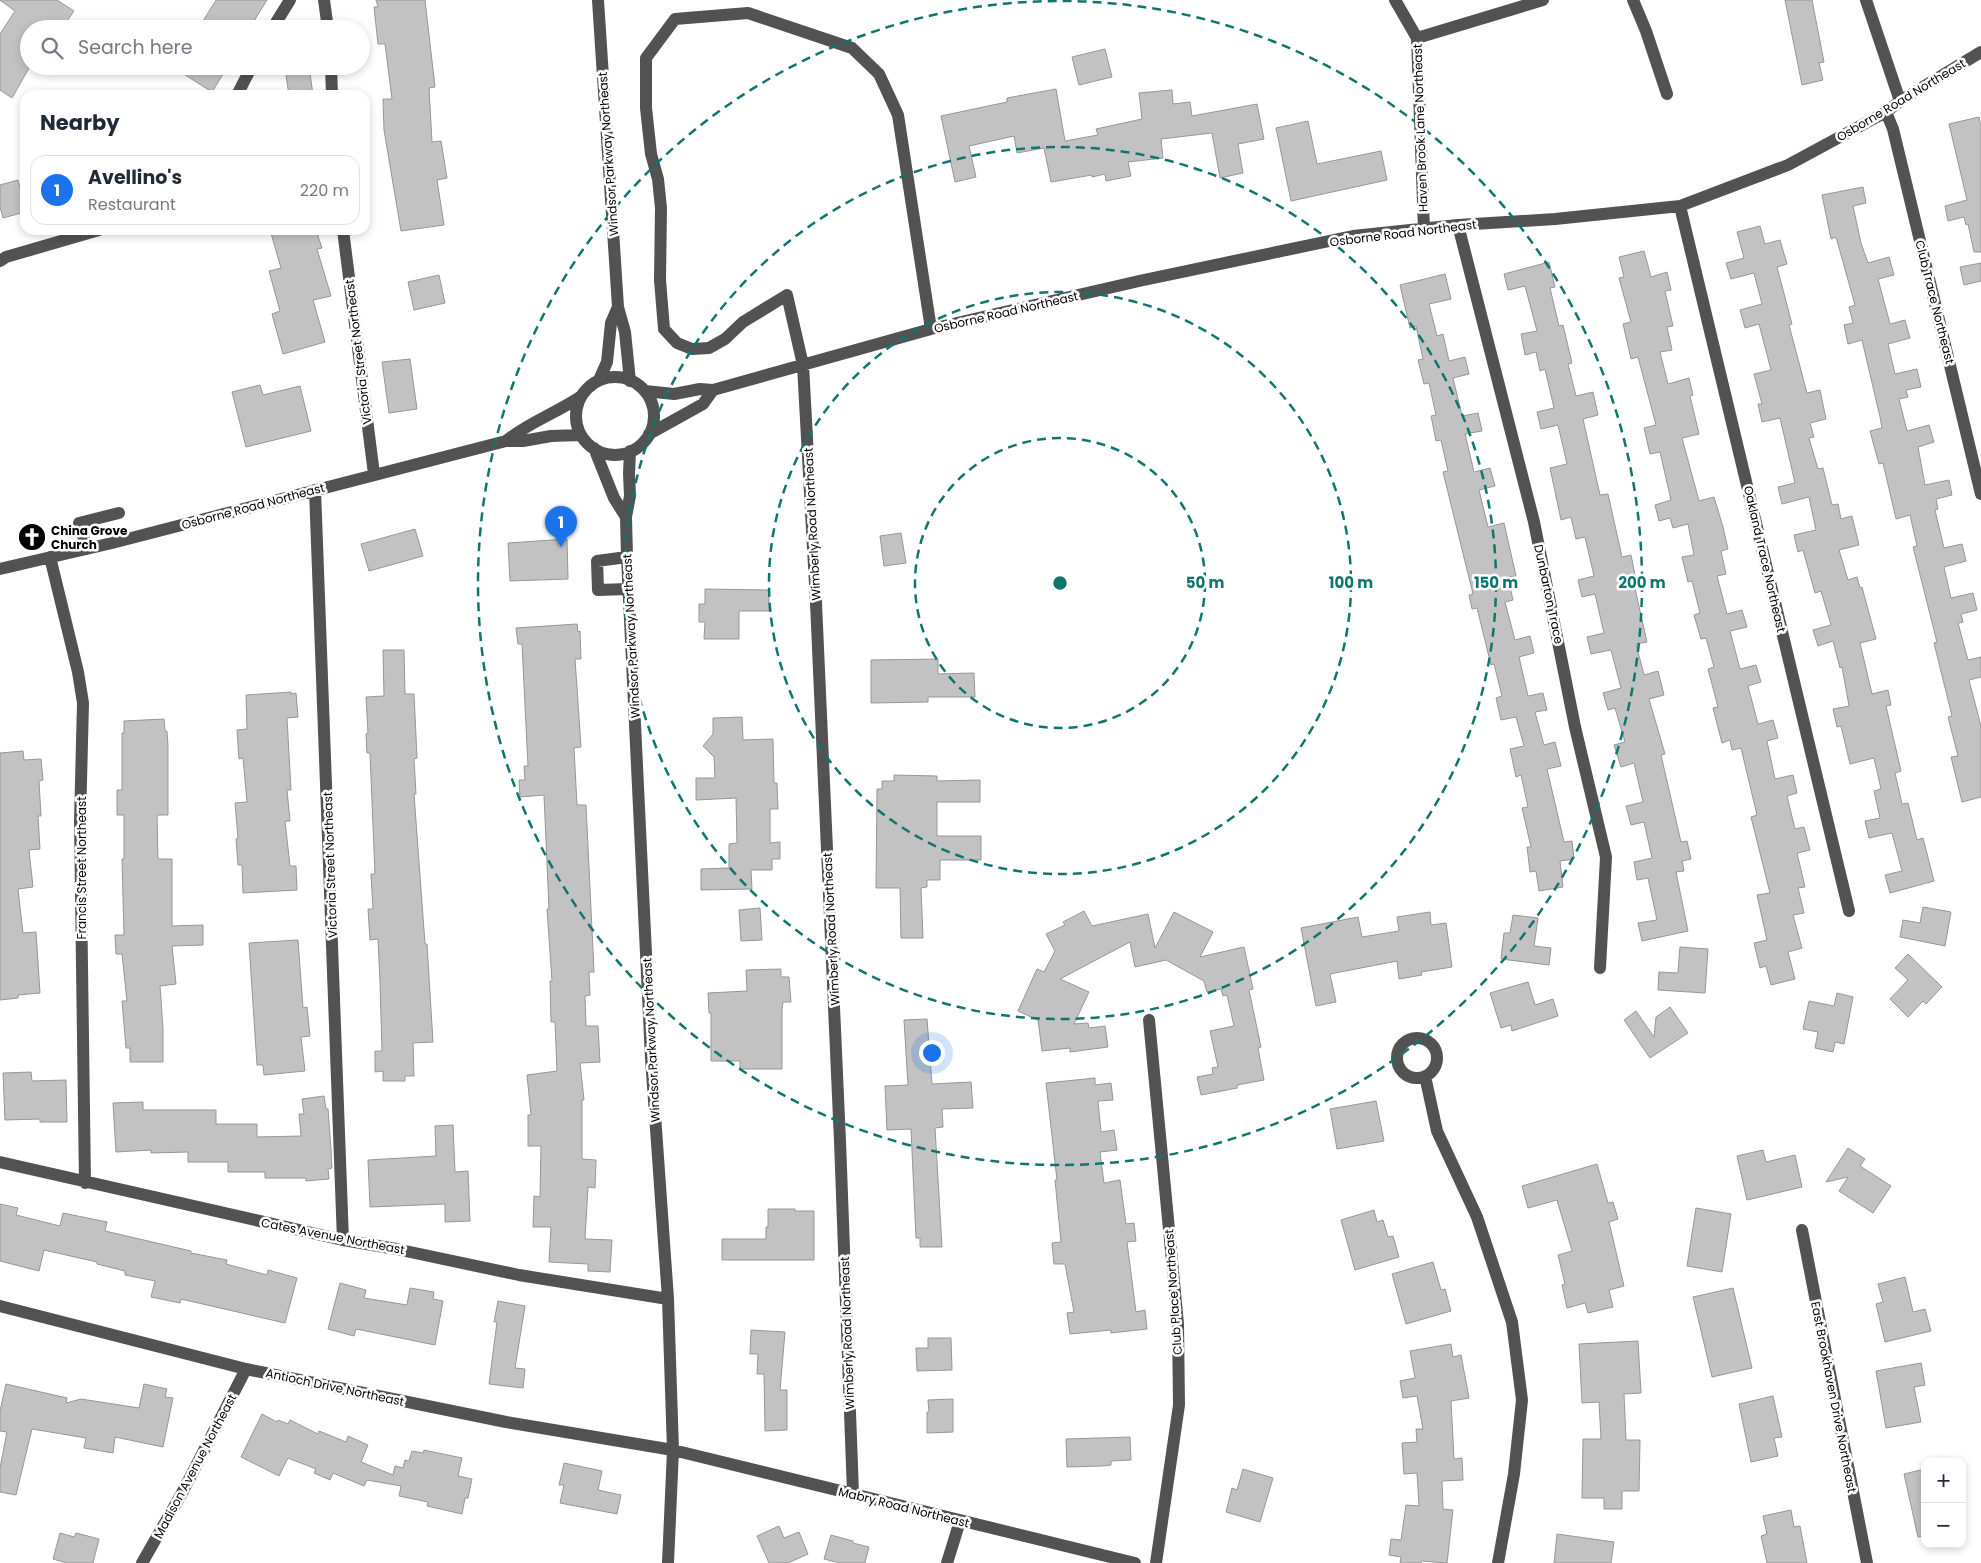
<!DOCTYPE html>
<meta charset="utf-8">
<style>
body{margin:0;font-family:Poppins,sans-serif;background:#f2f2f3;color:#1f2937}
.controls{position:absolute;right:15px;bottom:15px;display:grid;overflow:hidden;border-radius:10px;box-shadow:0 2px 8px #0003}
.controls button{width:45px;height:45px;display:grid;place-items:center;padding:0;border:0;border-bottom:1px solid #e0e1e3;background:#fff;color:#1f2937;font:25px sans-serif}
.you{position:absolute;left:931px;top:1052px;width:18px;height:18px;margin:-12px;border:4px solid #fff;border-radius:50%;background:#1a73e8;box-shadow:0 0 0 8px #1a73e833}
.badge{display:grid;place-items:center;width:32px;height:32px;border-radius:50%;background:#1a73e8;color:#fff;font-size:16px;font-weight:700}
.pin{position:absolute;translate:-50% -41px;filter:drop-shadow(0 1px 2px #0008)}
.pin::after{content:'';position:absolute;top:26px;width:18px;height:15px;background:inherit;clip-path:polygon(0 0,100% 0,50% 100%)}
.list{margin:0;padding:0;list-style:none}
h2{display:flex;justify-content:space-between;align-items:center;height:65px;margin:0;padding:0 20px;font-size:21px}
h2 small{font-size:16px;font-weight:400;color:#747a83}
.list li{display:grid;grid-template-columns:32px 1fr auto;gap:15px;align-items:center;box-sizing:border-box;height:70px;margin:0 10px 10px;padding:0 10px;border:1px solid #e0e1e3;border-radius:15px}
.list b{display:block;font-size:19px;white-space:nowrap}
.list p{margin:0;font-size:16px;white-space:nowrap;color:#747a83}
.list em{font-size:16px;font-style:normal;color:#747a83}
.icon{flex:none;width:28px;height:28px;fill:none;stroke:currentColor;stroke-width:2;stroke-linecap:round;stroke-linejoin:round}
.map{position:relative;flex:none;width:1981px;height:1563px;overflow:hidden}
.search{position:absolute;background:#fff;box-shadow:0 2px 8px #0003;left:20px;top:20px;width:350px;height:55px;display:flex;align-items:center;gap:12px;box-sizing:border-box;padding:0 18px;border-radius:28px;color:#747a83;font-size:19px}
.panel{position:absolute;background:#fff;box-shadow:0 2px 8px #0003;left:20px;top:90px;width:350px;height:145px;border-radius:15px}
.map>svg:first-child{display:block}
.building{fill:#c2c2c2;stroke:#969696}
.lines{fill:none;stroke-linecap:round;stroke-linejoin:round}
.minor{stroke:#525252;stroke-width:12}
.ring{fill:none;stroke:#0f766e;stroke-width:2.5;stroke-dasharray:9 6}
.labels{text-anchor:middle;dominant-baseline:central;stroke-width:5;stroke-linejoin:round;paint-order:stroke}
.street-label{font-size:12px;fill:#000;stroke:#fff}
.poi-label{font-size:12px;font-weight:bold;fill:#000;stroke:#fff;text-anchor:start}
.centre{fill:#0f766e;stroke:#fff;stroke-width:2.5}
.ring-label{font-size:15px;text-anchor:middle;font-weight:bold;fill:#0f766e;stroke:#fff;stroke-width:5;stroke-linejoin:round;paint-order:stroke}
</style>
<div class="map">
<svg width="1981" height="1563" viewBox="0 0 1981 1563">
<rect width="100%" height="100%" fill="#fff"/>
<!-- building -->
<path class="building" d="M0,0H57L74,11L63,27L56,22L51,29H29V68L12,98L0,90V34L15,11Z
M216,0H267L249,29H198Z
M376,0H425L435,87L429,88L432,142L441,141L447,178L437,180L444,225L401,231L384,130L383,99H392L385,44H378L374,7H378Z
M1785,0H1812L1824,62L1819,63L1823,80L1802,85Z
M1105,49L1112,77L1079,85L1072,57Z
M171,66H228L212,92Z
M309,66L313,95H289L285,69Z
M1056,89L1065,141L1098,135L1096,129L1142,119L1139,93L1172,90L1173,104L1190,102L1192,116L1257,104L1264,139L1238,144L1243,173L1220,178L1212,133L1161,139L1163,158L1128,162L1131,176L1106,181L1105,174L1092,177V175L1051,182L1044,148L1017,153L1014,136L969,146L976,177L955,182L941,116L1007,102V98Z
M1979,117L1981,127V252H1974L1968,224L1966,225L1964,217L1948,221L1945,206L1967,200L1949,124Z
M1308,121L1317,164L1381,151L1387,180L1291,201L1276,128Z
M18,180L25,205V212L3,218L0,207V185Z
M1863,187L1866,203L1853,206L1861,243L1868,263L1889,257L1894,275L1878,279L1890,324L1905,320L1910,338L1888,344L1895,374L1917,369L1921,387L1906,390L1908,397L1899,399L1907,431L1929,425L1934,442L1918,447L1925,485L1949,480L1952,495L1936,499L1938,509L1935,510L1944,548L1962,544L1966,561L1944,567L1951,598L1973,593L1977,610L1961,614L1963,622L1958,623L1968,660L1981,657V677L1969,680L1981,726V797L1962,802L1951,757L1958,756L1948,717L1952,716L1934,643L1937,642L1913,547L1917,546L1910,515L1896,519L1883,463L1879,464L1870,431L1882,428L1880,417L1862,340L1848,344L1844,325L1853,323L1849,307L1855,305L1836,237L1831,239L1822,195Z
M1760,226L1765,244L1780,240L1787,264L1777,267L1792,324L1789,325L1807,393L1820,390L1826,419L1810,423L1814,437L1809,438L1818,469L1823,468L1832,505L1838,504L1841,519L1852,516L1859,545L1839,550L1848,580L1857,577L1860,588L1862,587L1876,639L1860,643L1872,694L1888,690L1891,705L1886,706L1901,771L1895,773L1902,804L1908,803L1917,840L1923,838L1934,881L1890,893L1885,875L1902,871L1892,833L1869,838L1865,821L1880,818L1874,791L1881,789L1874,758L1850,764L1841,726L1837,727L1833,709L1849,706L1842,667L1840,668L1833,641L1818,646L1813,630L1831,625L1821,591L1815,593L1803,550L1798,552L1794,535L1816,530L1809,497L1782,504L1778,487L1795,483L1780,418L1762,422L1758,404H1762L1754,374L1771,370L1759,324L1745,328L1740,310L1762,304L1754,273L1731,279L1726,263L1744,258L1737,232Z
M270,230H316L322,248L317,249L331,296L313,300L325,342L283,354L272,314L280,311L269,271L281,268Z
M1644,251L1651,277L1667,272L1671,290L1665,291L1673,326L1667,327L1672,350L1660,352L1668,384L1689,378L1693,395L1690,396L1699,434L1682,438L1699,501L1714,497L1723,527L1728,549L1721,551L1726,574L1717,576L1727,614L1742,610L1747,627L1730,631L1740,669L1756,665L1761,682L1748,686L1758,724L1773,720L1778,738L1767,741L1775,779L1793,775L1797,793L1787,796L1795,829L1804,827L1810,850L1797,853L1805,887L1798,888L1804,913L1793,915L1802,948L1788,952L1795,979L1771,985L1766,966L1760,968L1754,943L1767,940L1757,895L1770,893L1751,817L1757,815L1741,748L1732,750L1730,740L1722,743L1713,708L1718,707L1708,669L1714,667L1706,638L1701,639L1694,615L1700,613L1692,581L1688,582L1682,557L1694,555L1688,524L1673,528L1670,518L1659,521L1655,505L1671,500L1660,452L1650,454L1644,428L1656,425L1638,357L1631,359L1623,324L1631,322L1619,278L1624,277L1619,257Z
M1549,262L1555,287L1550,288L1559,326L1563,325L1572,363L1568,364L1576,396L1593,392L1598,415L1583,419L1600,495L1608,494L1622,557L1631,555L1635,575H1632L1647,642L1636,644L1644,675L1658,671L1664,695L1649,699L1665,754L1661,755L1681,842L1687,841L1691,859L1682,861L1684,871L1676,872L1688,931L1642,941L1638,923L1657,920L1648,878L1637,880L1634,862L1652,858L1644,822L1631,825L1626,806L1643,802L1634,763L1621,767L1614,745L1625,742L1615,708L1608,710L1603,693L1621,688L1611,650L1591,654L1587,637L1604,633L1595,594L1582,597L1578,580L1594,576L1585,537L1576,539L1571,517L1561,520L1550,468L1567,464L1558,425L1541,429L1537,412L1554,408L1545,369L1540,371L1536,352L1525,355L1521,334L1537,331L1525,286L1508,290L1504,274Z
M1981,263V281L1964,285L1960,267Z
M1445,274L1451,299L1429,304L1437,336L1443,334L1449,361L1465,357L1469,374L1453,378L1462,416L1478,413L1482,431L1465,434L1474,472L1490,468L1495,486L1479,490L1488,527L1504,523L1516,576L1508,577L1513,600L1505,602L1515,640L1530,636L1534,653L1519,657L1528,696L1543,693L1547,710L1535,712L1544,745L1555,742L1561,766L1547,769L1564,842L1572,841L1574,859L1560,861L1563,887L1539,891L1536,871L1530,872L1527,847H1531L1522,808L1528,807L1521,775L1516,777L1510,749L1524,746L1516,717L1501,720L1496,698L1502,696L1494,664L1491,665L1477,608L1472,609L1469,595L1473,594L1443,472L1448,471L1441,440L1436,441L1431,416L1436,415L1429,383L1424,384L1418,360L1423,359L1416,326L1410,328L1400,285Z
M439,275L445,303L414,310L408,282Z
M410,359L417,409L389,413L382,362Z
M260,385L263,395L300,386L311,431L246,447L232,392Z
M415,529L423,556L369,571L361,544Z
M901,533L906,563L884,566L880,536Z
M567,539L568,579L510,581L508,543Z
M705,589L769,590V611H739V639H704L705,622H699V604H705Z
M577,624L578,632L580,631L581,659H575L581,747L574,748L577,805H586L594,972H589L590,995L585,996L586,1026H598L600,1062L580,1063L584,1100H582V1159L596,1160L595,1188L588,1187L585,1239L612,1240L610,1272L588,1271V1264L549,1262L551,1227H533L534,1196L540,1197L541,1146H528V1115H531L527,1075L557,1071L555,1022H551L550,981H552L547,909H549L544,795L520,797L519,780H525L524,766H528L522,644H518L516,628Z
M383,650H404L405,694H414L417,758L414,759L416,794H414L425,944H427L433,1042L413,1043L414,1076H405V1081H383V1071L375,1072V1051H382L380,982L378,939L370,940L368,909H373L371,874H375L370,753H367L366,734L368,733L366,697L384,696Z
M938,659V674L974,673L975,697H928V702L871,703V660Z
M291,692V694L296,693L298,717L287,718L291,790H287L290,821H285L290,866H296L297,890L243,893L242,865H238L236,839L238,838L235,803L247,802L243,758L239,759L237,730L247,729L246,695Z
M742,717L743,740L773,739L774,783H777L778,809H770V843L780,842V859H772V870H751L752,889L701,890V869L729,868V844L737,843L736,798L696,800V778H715L714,757L703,746L713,734V718Z
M164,719L165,731H167L168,746V815H157L158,859H172V926L203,925V945L172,946L176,984L160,986L163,1029V1062H130V1048H126L122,1001H127L122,954H116L115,935H124L122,859H124V815H117V790H122V733H124V721Z
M23,751L24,760L41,759L43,780L39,781L41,816H38L40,849L29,850L33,887L18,889L23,933L36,932L40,993L18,995V998L0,1000V753Z
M894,775L937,776V781L980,780V802H937V836H981V860H940V880H927V887L921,888L923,938H901L900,888H876L877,789H882V781H894Z
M1923,907L1951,912L1945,946L1900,937L1903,920L1920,923Z
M760,908L762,940L741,941L739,910Z
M1084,911L1092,926L1148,914L1155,948L1174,912L1213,932L1200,957L1244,947L1253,989L1249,990L1261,1047L1258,1048L1264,1080L1237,1085V1088L1201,1095L1197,1077L1213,1074L1212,1068L1218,1067L1210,1031L1234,1026L1227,995L1223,996L1221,989L1207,992L1204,981L1166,960L1135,967L1130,942L1060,979L1089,992L1074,1024L1088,1023L1089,1028L1105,1026L1108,1047L1070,1052V1048L1042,1051L1038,1020L1018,1011L1037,969L1044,972L1055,951L1046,934L1065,925L1063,922Z
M1430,912L1431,925L1446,923L1452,967L1421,972L1422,975L1399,979L1397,961L1330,974L1336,1002L1316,1006L1301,928L1358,917L1362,937L1399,931L1397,917Z
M1513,915L1538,918L1534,946L1551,948L1549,965L1501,959L1504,933H1510Z
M298,940L303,1008L307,1007L310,1036L301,1037L305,1071L264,1075L263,1065H257L249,943Z
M1680,947L1708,949L1705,993L1658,990L1659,972L1678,973Z
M1908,954L1942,987L1926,1004L1923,1001L1908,1017L1890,999L1908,980L1895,968Z
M781,969V977H789L791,1002H783L782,1010V1069H740V1061H711V1013H709L708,993L747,991L746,970Z
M1528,982L1535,1005L1553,999L1558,1016L1512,1031L1511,1025L1501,1028L1490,993Z
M1837,993L1853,997L1844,1044L1835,1042L1833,1052L1815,1048L1818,1032L1803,1029L1809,1001L1834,1006Z
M1670,1007L1688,1033L1650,1058L1624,1020L1636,1011L1654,1037L1656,1017Z
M927,1019L932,1084L971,1082L973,1108L942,1109L943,1127L935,1128L942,1247H920V1238H916L911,1129L887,1130L885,1086L908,1085L904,1020Z
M31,1072L32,1081L66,1080L67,1122H40V1119L5,1120L3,1073Z
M1095,1078V1085L1111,1083L1113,1100L1098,1101L1101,1132L1114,1130L1117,1150L1100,1152L1104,1183L1120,1180L1126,1224L1134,1223L1136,1241L1127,1242L1136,1312L1145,1310L1147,1329L1111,1333V1330L1070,1334L1067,1313L1074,1312L1065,1264H1054L1052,1243L1061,1242L1055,1180H1057L1046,1083Z
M324,1096L326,1109H328L331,1149L332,1168L328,1169L329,1179L306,1181V1178H265V1172H228V1162H188V1152L151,1153V1150L116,1152L113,1103L143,1102V1110H216V1124H257V1137L301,1136L299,1114H304L302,1099Z
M1376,1101L1384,1141L1337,1149L1330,1109Z
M453,1125L455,1172L468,1171L470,1221L445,1222V1204L370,1207L368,1160L436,1156L435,1126Z
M1848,1148L1865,1159L1860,1166L1891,1186L1873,1213L1839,1191L1848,1177L1826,1182Z
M1763,1150L1766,1162L1795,1155L1802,1187L1747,1200L1737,1156Z
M1597,1164L1608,1203L1613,1202L1618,1219L1609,1222L1624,1286L1609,1290L1613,1307L1588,1313L1585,1303L1567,1308L1562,1285L1565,1284L1558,1255L1572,1251L1557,1200L1528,1208L1522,1186Z
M0,1204L18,1208L16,1215L60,1226L63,1213L107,1222L105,1231L191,1251V1253L227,1260L226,1264L267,1275L268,1270L297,1278L285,1323L181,1299L180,1303L151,1297L155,1281L125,1275V1271L97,1264V1262L44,1250L39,1271L0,1261Z
M1696,1208L1731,1214L1722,1272L1687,1266Z
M768,1209H795V1211H814V1260H722V1239H766V1227H768Z
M1374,1210L1377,1222L1383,1220L1388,1237L1393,1236L1399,1257L1355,1270L1341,1220Z
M1433,1262L1441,1290L1445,1289L1451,1311L1406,1324L1392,1274Z
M1905,1277L1913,1312L1925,1309L1931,1331L1885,1342L1876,1304L1883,1302L1878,1284Z
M340,1283L366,1290L364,1298L407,1305L410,1288L434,1292L433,1299L443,1301L435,1345L356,1329L354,1336L328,1329Z
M1733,1288L1752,1368L1712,1377L1693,1297Z
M498,1301L525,1306L515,1368L525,1369L523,1388L489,1384L497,1322H494Z
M751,1330L785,1332L780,1390H787V1430L765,1431L764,1374H757L758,1354H750Z
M928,1338H951L952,1370L917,1371L916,1348H928Z
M1638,1341L1641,1393L1624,1394L1626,1440H1640L1639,1491H1622V1509H1604V1498H1582L1583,1439H1601L1599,1402L1582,1403L1579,1344Z
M1451,1344L1453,1357L1461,1355L1469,1398L1451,1401L1454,1459L1462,1458L1463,1480L1442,1481L1443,1509L1453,1510L1447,1563L1422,1561L1421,1563H1400L1401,1557L1389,1555L1391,1539L1401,1540L1406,1505L1419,1506L1417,1473L1404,1474L1402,1443L1417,1442L1416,1429H1423L1417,1396L1403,1398L1400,1381L1415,1378L1410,1351Z
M1921,1363L1925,1385L1914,1387L1921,1422L1886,1428L1876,1371Z
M6,1384L67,1398L66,1403L81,1399L139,1408L144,1384L167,1389L165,1397L173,1398L163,1447L115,1437L113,1453L84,1448L86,1438L32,1429L16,1495L0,1492V1468L7,1432L0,1431V1411Z
M1773,1396L1782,1437L1774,1438L1778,1456L1751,1462L1739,1404Z
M953,1399V1432L927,1433V1412H929L928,1400Z
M262,1414L277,1422L278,1420L288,1424L290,1420L318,1434L319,1431L346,1442L348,1436L368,1445L361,1462L393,1475L395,1466L403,1468L405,1460L409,1461L412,1451L423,1453L424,1450L462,1458L458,1476L472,1479L468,1498H465L462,1514L427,1506L428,1502L399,1496L401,1486L367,1480L364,1486L333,1473L330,1480L314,1473L316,1469L288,1458L279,1476L241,1457Z
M1130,1437L1131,1460L1111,1461V1465L1102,1466L1067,1467L1066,1439Z
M564,1463L602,1471L598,1490L621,1495L617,1514L560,1503L564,1485H559Z
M1243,1469L1273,1478L1260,1522L1226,1512L1232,1488L1237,1490Z
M1925,1469V1536L1918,1537L1904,1474Z
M1791,1510L1794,1527L1800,1526L1807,1563H1767L1761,1536L1767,1534L1763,1516Z
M779,1526L784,1538L799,1532L808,1554L788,1563H769L757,1536Z
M60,1533L74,1537L76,1533L99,1539L93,1563H67L53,1559Z
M1557,1534L1614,1542L1611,1563H1554Z
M831,1535L853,1541V1543L869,1547L865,1563H840L824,1559Z"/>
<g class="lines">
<!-- minor -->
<path class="minor" d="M324,0L328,29
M598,0L618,307L625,332L630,381
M1395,0L1417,38L1424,230
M1633,0L1646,31L1667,94
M1866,0L1900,101
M272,29L290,0
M1417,38L1543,0
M331,66L332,95
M237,95L252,66
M1886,112L1893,129L1981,494
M1680,206L1849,911
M1458,225L1534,522L1575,727L1606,857L1600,968
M343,230L374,474
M0,261L6,257L99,230
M576 416a39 39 0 1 1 78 0a39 39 0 1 1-78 0Z
M599,380L607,362L611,323L618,307
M645,391L674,394L700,389L713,390L931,329L1139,281L1353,236L1458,225L1555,219L1680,206L1788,165L1886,112L1900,101L1981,52
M649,434L703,404L713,390
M506,441C528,423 556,413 580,397
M594,448L614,498L626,517
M630,451L629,474L630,496L626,517L627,557L651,1058L668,1299L673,1450L668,1563
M315,490L343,1240
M87,549L79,523L119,513
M50,557L78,672L83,703L80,821L85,1183
M627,557L597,561L598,590L628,589
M0,569L112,543L506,441H523L551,436L581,435
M1149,1020L1178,1324L1179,1405L1156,1563
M1397 1058a20 20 0 1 1 40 0a20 20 0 1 1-40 0Z
M1425,1076L1437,1131L1477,1217L1512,1322L1522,1400L1514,1474L1498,1563
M0,1162L343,1240L396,1249L519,1275L668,1299
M1802,1230L1867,1563
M0,1306L246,1369L506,1422L673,1450L1135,1563
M853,1493L840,1141L816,603L803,365L787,295L743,322L725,339L709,348L692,349L677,343L664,329L660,280L661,208L658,179L651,154L646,108V58L675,19L748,13L852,48L879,74L898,115L931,329
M142,1563L182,1493L246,1369
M947,1563L960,1521"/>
</g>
<!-- distance rings -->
<g class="ring">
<circle cx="1060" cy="583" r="145"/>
<circle cx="1060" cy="583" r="291"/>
<circle cx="1060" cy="583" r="436"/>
<circle cx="1060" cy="583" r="582"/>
</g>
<!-- icons -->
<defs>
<symbol id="church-disc" viewBox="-11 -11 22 22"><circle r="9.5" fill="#000" stroke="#fff"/><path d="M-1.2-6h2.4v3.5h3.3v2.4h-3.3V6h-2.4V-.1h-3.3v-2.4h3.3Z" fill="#fff"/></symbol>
</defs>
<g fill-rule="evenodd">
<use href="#church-disc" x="16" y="521" width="32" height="32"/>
</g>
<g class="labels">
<!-- street labels -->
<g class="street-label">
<text transform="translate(1901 100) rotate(-31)">Osborne Road Northeast</text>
<text transform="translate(1420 128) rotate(-92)">Haven Brook Lane Northeast</text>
<text transform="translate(608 154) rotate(-94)">Windsor Parkway Northeast</text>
<text transform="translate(1403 233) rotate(-7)">Osborne Road Northeast</text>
<text transform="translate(1935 302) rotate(76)">Club Trace Northeast</text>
<text transform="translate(1006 312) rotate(-13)">Osborne Road Northeast</text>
<text transform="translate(358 352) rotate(-97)">Victoria Street Northeast</text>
<text transform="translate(253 506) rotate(-15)">Osborne Road Northeast</text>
<text transform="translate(812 524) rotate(-93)">Wimberly Road Northeast</text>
<text transform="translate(1765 559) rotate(77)">Oakland Trace Northeast</text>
<text transform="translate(1549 594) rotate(78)">Dunbarton Trace</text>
<text transform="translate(631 636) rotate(-93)">Windsor Parkway Northeast</text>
<text transform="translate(330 865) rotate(-92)">Victoria Street Northeast</text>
<text transform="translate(81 868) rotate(-90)">Francis Street Northeast</text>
<text transform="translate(831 929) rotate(-93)">Wimberly Road Northeast</text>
<text transform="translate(651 1040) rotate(-93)">Windsor Parkway Northeast</text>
<text transform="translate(333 1236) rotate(11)">Cates Avenue Northeast</text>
<text transform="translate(1173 1292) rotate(-94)">Club Place Northeast</text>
<text transform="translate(847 1333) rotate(-92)">Wimberly Road Northeast</text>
<text transform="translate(335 1387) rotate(12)">Antioch Drive Northeast</text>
<text transform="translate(1834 1397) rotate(79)">East Brookhaven Drive Northeast</text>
<text transform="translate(195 1466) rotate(-62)">Madison Avenue Northeast</text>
<text transform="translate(904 1507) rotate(14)">Mabry Road Northeast</text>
</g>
<!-- poi labels -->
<g class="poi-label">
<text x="51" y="530">China Grove<tspan x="51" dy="14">Church</tspan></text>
</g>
</g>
<circle cx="1060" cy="583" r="8" class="centre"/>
<g class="ring-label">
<text x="1205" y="588">50 m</text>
<text x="1351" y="588">100 m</text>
<text x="1496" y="588">150 m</text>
<text x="1642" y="588">200 m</text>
</g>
</svg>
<div class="controls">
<button>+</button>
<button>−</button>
</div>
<div class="you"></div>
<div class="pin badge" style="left:561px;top:547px">1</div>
<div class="search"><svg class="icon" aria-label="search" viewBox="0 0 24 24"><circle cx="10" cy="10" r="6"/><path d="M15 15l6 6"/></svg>Search here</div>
<section class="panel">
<h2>Nearby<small></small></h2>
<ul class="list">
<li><span class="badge">1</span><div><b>Avellino's</b><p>Restaurant</p></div><em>220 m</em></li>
</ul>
</section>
</div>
